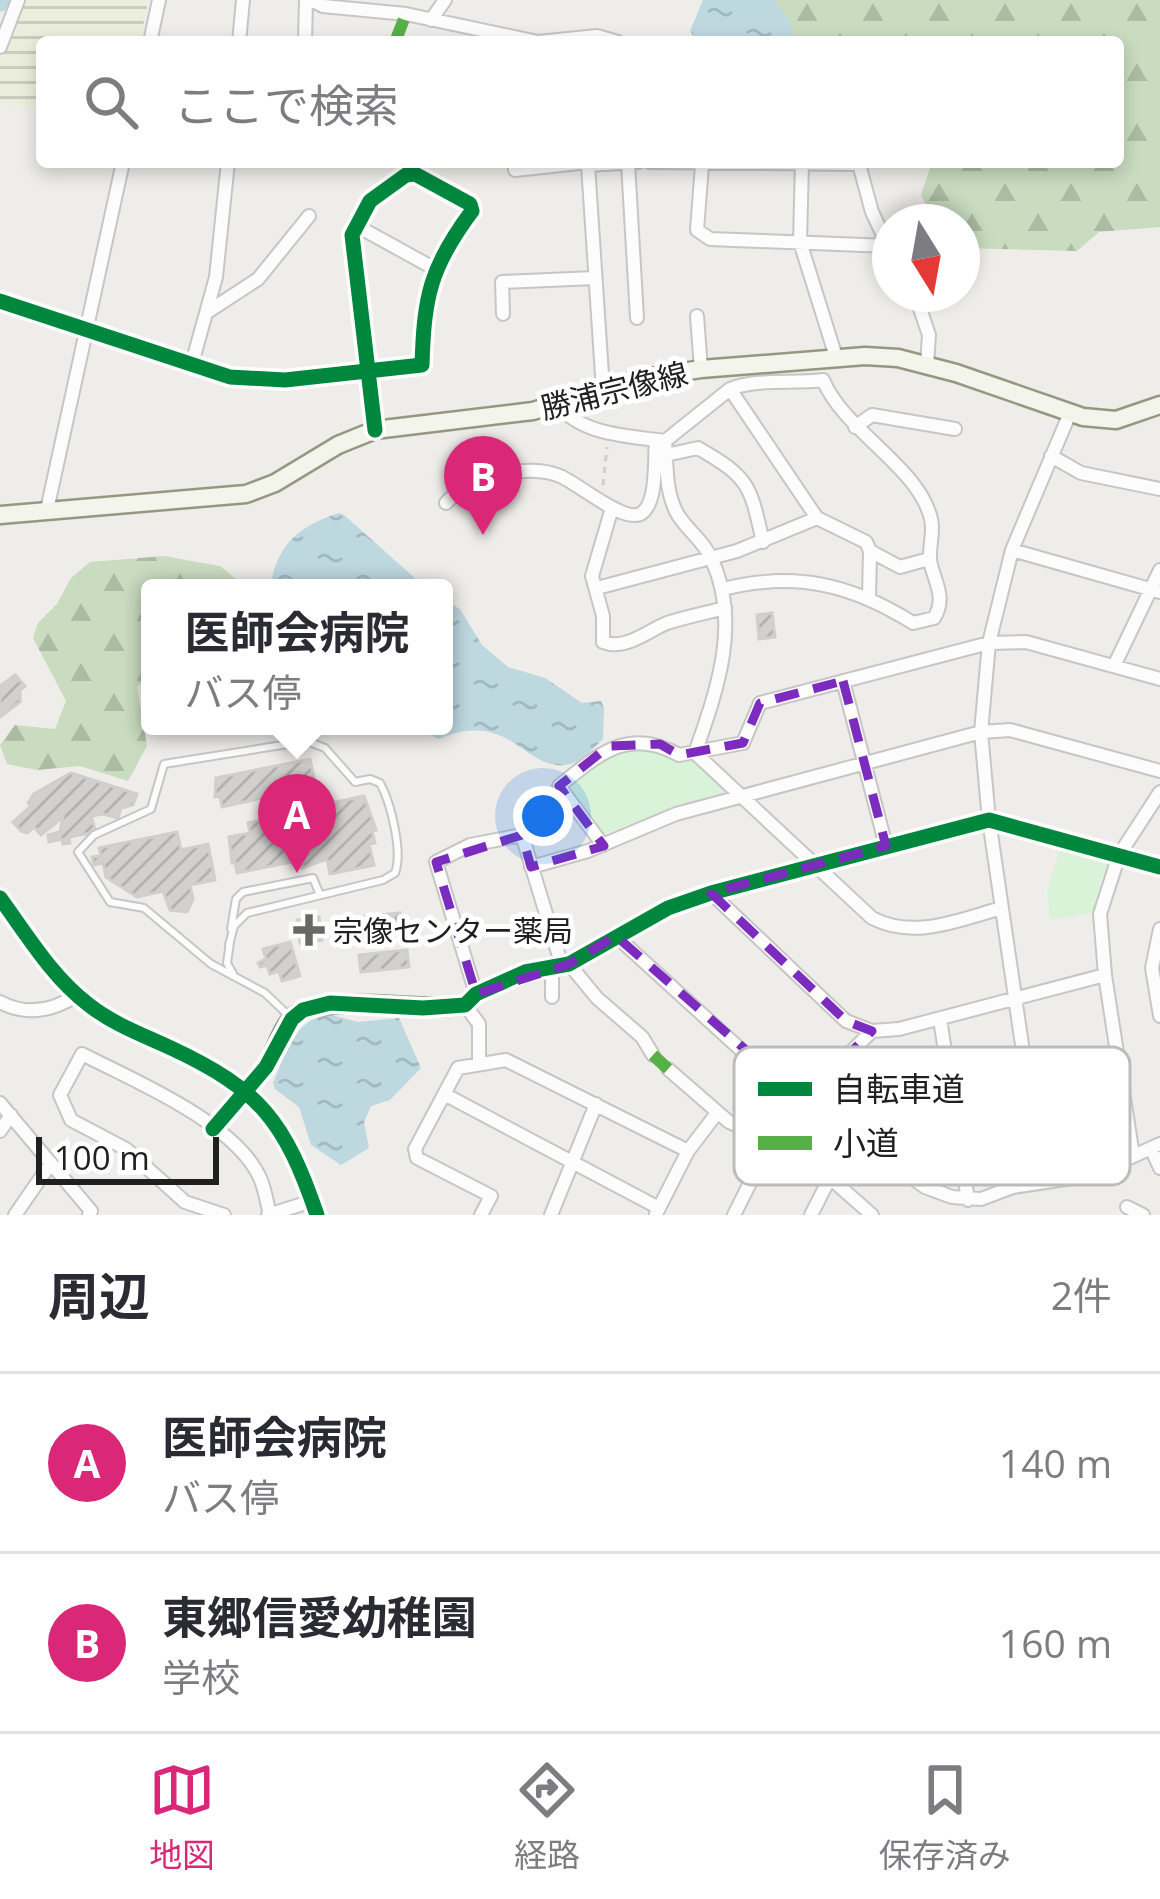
<!DOCTYPE html>
<html lang="ja">
<meta charset="utf-8">
<style>
body{margin:0;font-family:"Open Sans","Noto Sans JP",sans-serif;background:#f2f2f3;color:#2b2b33}
.compass{position:absolute;left:872px;top:204px;width:108px;height:108px;border-radius:50%;background:#fff;box-shadow:0 6px 18px #0003;rotate:169deg}
.scale{position:absolute;left:36px;bottom:30px;width:183px;box-sizing:border-box;padding-left:12px;border:6px solid #202020;border-top:0;font-size:33px;line-height:42px;white-space:nowrap;color:#202020;-webkit-text-stroke:9px #fff;paint-order:stroke}
.you{position:absolute;left:543px;top:816px;width:42px;height:42px;margin:-30px;border:9px solid #fff;border-radius:50%;background:#1a73e8;box-shadow:0 0 0 18px #1a73e833}
.badge{display:grid;place-items:center;width:78px;height:78px;border-radius:50%;background:#db2777;color:#fff;font-size:39px;font-weight:700}
.pin{position:absolute;translate:-50% -99px;filter:drop-shadow(0 3px 6px #0008)}
.pin::after{content:'';position:absolute;top:63px;width:42px;height:36px;background:inherit;clip-path:polygon(0 0,100% 0,50% 100%)}
.popup{position:absolute;left:141px;top:579px;width:312px;height:156px;box-sizing:border-box;display:grid;place-content:center;border-radius:12px;background:#fff;filter:drop-shadow(0 3px 9px #0005);font-size:39px;white-space:nowrap;color:#7c7c81}
.popup b{font-size:45px;color:#2b2b33}
.popup::after{content:'';position:absolute;left:50%;top:100%;margin-left:-24px;border:24px solid transparent;border-top-color:#fff}
.list{margin:0;padding:0;list-style:none}
h2{display:flex;justify-content:space-between;align-items:center;height:156px;margin:0;padding:0 48px;font-size:51px}
h2 small{font-size:39px;font-weight:400;color:#7c7c81}
.list li{display:grid;grid-template-columns:78px 1fr auto;gap:36px;align-items:center;box-sizing:border-box;height:180px;padding:0 48px;border-top:3px solid #e1e1e2}
.list b{display:block;font-size:45px;white-space:nowrap}
.list p{margin:0;font-size:39px;white-space:nowrap;color:#7c7c81}
.list em{font-size:39px;font-style:normal;color:#7c7c81}
.icon{flex:none;width:66px;height:66px;fill:none;stroke:currentColor;stroke-width:2;stroke-linecap:round;stroke-linejoin:round}
.map{position:relative;flex:none;width:1160px;height:1215px;overflow:hidden}
.search{position:absolute;background:#fff;box-shadow:0 6px 18px #0003;left:36px;right:36px;top:36px;height:132px;display:flex;align-items:center;gap:30px;box-sizing:border-box;padding:0 42px;border-radius:12px;color:#7c7c81;font-size:45px}
.sheet{height:516px;background:#fff}
nav{display:flex;justify-content:space-around;align-items:center;box-sizing:border-box;height:168px;border-top:3px solid #e1e1e2;background:#fff;font-size:33px;color:#7c7c81}
nav a{display:grid;justify-items:center;gap:6px}
nav .on{color:#db2777}
.map>svg:first-child{display:block}
.farmland{fill:url(#farmland-rules)}
.forest{fill:url(#forest-firs)}
.park{fill:#d9f3d9}
.water{fill:url(#water-ripples)}
.lines{fill:none;stroke-linecap:round;stroke-linejoin:round}
.river{stroke:#bed8e0;stroke-width:21}
.building{fill:url(#building-hatch);stroke:#d1cfcb;stroke-width:3}
.lane-casing{stroke:#c7c6c5;stroke-width:10}
.street-casing{stroke:#c7c6c5;stroke-width:16}
.secondary-casing{stroke:#959881;stroke-width:21}
.path{stroke:#d7cbc8;stroke-width:3;stroke-dasharray:6 6;stroke-linecap:butt}
.lane{stroke:#fcfcfc;stroke-width:6}
.street{stroke:#fcfcfc;stroke-width:12}
.secondary{stroke:#f3f4ec;stroke-width:16}
.quiet{stroke:#55b145;stroke-width:12;stroke-dasharray:24 12;stroke-linecap:butt}
.cycleway-casing{stroke:#fff;stroke-width:22}
.cycleway{stroke:#00873e;stroke-width:15}
.marked{fill:none;stroke:#7b2cbf;stroke-width:9;stroke-dasharray:24 15;stroke-linejoin:round}
.poi-dot{fill:#686866;stroke:#fff;stroke-width:4.5}
.labels{text-anchor:middle;dominant-baseline:central;stroke-width:10;stroke-linejoin:round;paint-order:stroke}
.street-label{font-size:30px;fill:#202020;stroke:#fff}
.poi-label{font-size:30px;fill:#202020;stroke:#fff;text-anchor:start}
.key{fill:#fff;stroke:#bcbcbc;stroke-width:3}
.key-label{font-size:33px;fill:#202020}
</style>
<div class="map">
<svg width="1160" height="1215" viewBox="0 0 1160 1215">
<defs>
<pattern id="farmland-rules" width="6" height="5" patternUnits="userSpaceOnUse" patternTransform="scale(3)"><rect width="6" height="5" fill="#eceedd"/><path d="M0 2.5h6" fill="none" stroke="#caccbd"/></pattern>
<pattern id="forest-firs" width="22" height="20" patternUnits="userSpaceOnUse" patternTransform="scale(3)"><rect width="22" height="20" fill="#c9dcbf"/><path d="M5 1l3.5 6h-7zM16 11l3.5 6h-7z" fill="#acbca4"/></pattern>
<pattern id="water-ripples" width="26" height="14" patternUnits="userSpaceOnUse" patternTransform="scale(3)"><rect width="26" height="14" fill="#bed8e0"/><path d="M2 4q2-2 4 0t4 0M15 11q2-2 4 0t4 0" fill="none" stroke="#a3b9c0"/></pattern>
<pattern id="building-hatch" width="6" height="6" patternUnits="userSpaceOnUse" patternTransform="scale(3)"><rect width="6" height="6" fill="#d3d1ce"/><path d="M-1 1l2-2M0 6l6-6M5 7l2-2" fill="none" stroke="#b5b3b1"/></pattern>
</defs>
<rect width="100%" height="100%" fill="#eeede9"/>
<!-- farmland -->
<path class="farmland" d="M21,0H148L140,42H42V108L0,104V61Z"/>
<!-- forest -->
<path class="forest" d="M709,0H1160V227L1099,232L1077,251L962,248V222H935L921,195L932,162H1118V42H774Z
M164,556L220,566L247,588H150V675L137,687L147,746L128,781L80,766L37,770L7,764L0,745L15,725L55,729L66,701L33,638L38,623L57,604L71,578L90,562Z"/>
<!-- park -->
<path class="park" d="M658,749L695,759L725,789L723,794L600,835L567,788L611,751Z
M1061,847L1110,860L1101,878L1093,913L1050,920L1047,891Z"/>
<!-- water -->
<path class="water" d="M703,0H774L792,25V38L788,42H697L690,31Z
M339,513L344,515L426,588H277L271,584C277,545 300,525 339,513Z
M444,600L460,609L482,645L508,667L545,678L582,703L601,701L604,708L603,739C592,749 581,764 564,765C524,769 509,709 439,739L411,726H444Z
M328,1014L358,1022L399,1018L421,1068L390,1100L371,1106L364,1122L369,1148L341,1165L311,1145L299,1107L275,1089L273,1083C287,1052 291,1023 328,1014Z"/>
<g class="lines">
<!-- river -->
<path class="river" d="M0,1V0"/>
</g>
<!-- building -->
<path class="building" d="M772,613L775,637L759,639L757,615Z
M15,675L25,686L20,690V702L0,717V686Z
M310,759L316,786L306,788L307,795L297,797L301,818L328,815L326,804L364,796L376,830L372,831L375,843L369,844L374,865L330,874L327,859L302,868L301,860L237,873L235,862L232,863L229,837L250,833L248,823L266,819L268,828L293,820L289,804L269,808L267,797L222,807L220,796L215,797L216,778Z
M71,773L137,794L133,805L121,808L118,818L103,814L91,816L96,832L69,837L70,843L63,844L62,839L49,842L48,835L60,832L63,817L41,835L34,827L27,833L21,831L13,822L31,806L28,803L34,794Z
M177,832L181,850L208,844L215,880L190,885L193,899L187,912L170,910L163,891L137,897L106,877L103,863L94,865L92,857L101,856L99,848Z
M400,913L402,929L342,936L340,919Z
M319,917L322,940L300,943L297,920Z
M290,942L300,976L282,981L279,971L270,974L267,965L260,967L258,963L266,959L263,949Z
M407,950L409,967L361,972L359,955Z"/>
<g class="lines">
<defs>
<path id="lane" d="M231,929L236,899L243,892L313,878L320,895
M230,942L227,963L233,974
M229,945L234,926L247,913L383,880L395,873C403,852 391,803 380,783L370,779L355,782L325,748L307,741L164,764L151,809L94,835L78,852L110,902L144,908L211,964L265,993L288,1015"/>
<path id="street" d="M311,0L323,6L406,14L538,42L597,36L618,42
M431,20L445,0
M150,42L159,0
M239,42L243,0
M305,42L306,0
M0,47L18,0
M514,162L515,170L588,162
M649,162L859,164L872,212L890,250
M802,162L800,242L836,357
M628,163L637,318
M702,165L697,230L710,239L888,246
M357,226L437,270
M915,294L929,335L927,365
M0,301L230,377L285,380L422,365C424,297 430,267 472,211L470,204L415,174L406,175L370,201L352,235L375,430
M209,311L258,279L309,216
M503,314L502,282L595,278
M697,316L701,369
M191,367L216,277L228,162
M603,390L588,165L638,162
M558,405C582,435 628,436 665,441L730,389L817,518L866,542L870,551L869,597
M855,427L872,415L955,429
M665,441C667,465 665,493 678,515C688,531 704,541 712,560C741,624 717,690 695,753
M666,455L698,448C750,478 750,485 763,542
M1051,456L1081,473L1160,489
M446,503C468,477 528,462 560,476C579,484 626,525 642,513C658,501 654,458 656,440
M612,508L592,576L603,616V642C625,651 647,631 667,623C685,617 706,613 725,608
M47,510L123,162
M1012,550L1160,592
M870,551L900,567L929,559
M597,588L737,551L817,518
M723,589C795,571 851,584 913,623L934,618C946,599 936,584 931,565C927,550 935,534 931,519C919,467 845,432 823,380C792,384 759,378 730,389
M1114,666L1160,570
M843,681L886,846
M695,753L872,918C915,940 958,920 1002,908
M989,820L1160,867
M603,845L559,786C598,755 628,726 679,755L743,743L760,703L989,643L1026,642L1160,679
M531,867L588,851L676,814L981,732L1010,730L1160,771
M711,893L846,1021L872,1031L899,1029L1105,975
M1160,929L1152,968L1160,1016
M616,936L751,1059L763,1065L827,1076L849,1099L891,1163L925,1187L952,1197L981,1199L1013,1187L1092,1175L1160,1144
M552,968V997
M476,994L436,862L470,845L522,835L562,966
M0,1002C26,1016 53,1011 77,995
M940,1019L968,1200
M479,1064V1024L465,1005C494,978 532,974 569,964L597,998L642,1037L653,1055
M668,1069L729,1122L772,1139L880,1149
M827,1076L872,1031
M444,1094L659,1208
M0,1103L91,1211L89,1215
M213,1129L246,1089
M0,1131L11,1115
M873,1135L956,1122
M1151,1148L1160,1168
M1133,1156L1105,975L1100,914L1119,855L1160,792
M830,1178L872,1215
M1042,1181L989,820L981,732L989,643L1012,550L1070,413
M1127,1207L1143,1215
M656,1214L688,1151L717,1113
M15,1215L51,1163
M224,1215L185,1202L126,1149L71,1120L60,1095L82,1054C133,1080 236,1123 260,1178C265,1189 267,1203 270,1215
M268,1215L312,1201
M481,1215L491,1196L417,1158L415,1149L458,1068L506,1060L688,1151
M551,1215L596,1104
M734,1215L772,1139
M811,1215L845,1148"/>
<path id="secondary" d="M0,515L246,494L275,483L338,445L375,430L533,411L638,379L701,369L865,356L898,358L956,373L1083,417L1116,420L1160,405
M0,898C27,935 52,977 89,1005C113,1024 143,1035 171,1048C261,1090 285,1122 317,1215
M569,964L668,908L711,893L989,820
M246,1089C252,1083 259,1076 265,1069C275,1054 279,1033 291,1019C317,990 422,1013 465,1005"/>
</defs>
<!-- lane casing -->
<use href="#lane" class="lane-casing"/>
<!-- street casing -->
<use href="#street" class="street-casing"/>
<!-- secondary casing -->
<use href="#secondary" class="secondary-casing"/>
<!-- path -->
<path class="path" d="M603,485L607,447"/>
<!-- lane -->
<use href="#lane" class="lane"/>
<!-- street -->
<use href="#street" class="street"/>
<!-- secondary -->
<use href="#secondary" class="secondary"/>
<!-- quiet -->
<path class="quiet" d="M395,42L406,14
M653,1055L668,1069"/>
<defs>
<path id="cycleway" d="M0,301L230,377L285,380L422,365C424,297 430,267 472,211L470,204L415,174L406,175L370,201L352,235L375,430
M0,898C27,935 52,977 89,1005C113,1024 143,1035 171,1048C261,1090 285,1122 317,1215
M213,1129L266,1067L292,1019L303,1010L330,1003L423,1008L465,1005L476,994L525,972L569,964L668,908L711,893L989,820L1160,867"/>
</defs>
<!-- cycleway casing -->
<use href="#cycleway" class="cycleway-casing"/>
<!-- cycleway -->
<use href="#cycleway" class="cycleway"/>
</g>
<!-- marked area -->
<path class="marked" d="M843,681L886,846L711,893L846,1021L872,1031L827,1076L763,1065L616,936L569,964L476,994L436,862L522,835L531,867L604,846L559,786L609,746L660,744L679,755L743,743L760,703Z"/>
<!-- markers -->
<path class="poi-dot" d="M303 912h12v12h12v12h-12v12h-12v-12h-12v-12h12z"/>
<g class="labels">
<!-- street labels -->
<g class="street-label">
<text transform="translate(614 390) rotate(-14)">勝浦宗像線</text>
</g>
<!-- poi labels -->
<g class="poi-label">
<text x="333" y="930">宗像センター薬局</text>
</g>
</g>
<!-- legend -->
<rect x="734" y="1047" width="396" height="138" rx="18" class="key"/>
<rect x="758" y="1082" width="54" height="14" fill="#00873e"/>
<rect x="758" y="1136" width="54" height="14" fill="#55b145"/>
<g class="key-label">
<text x="833" y="1101">自転車道</text>
<text x="833" y="1155">小道</text>
</g>
</svg>
<svg class="compass" viewBox="-18 -18 36 36"><path d="M0-13l5 13h-10z" fill="#e53935"/><path d="M0 13l5-13h-10z" fill="#7c7c81"/></svg>
<div class="scale">100 m</div>
<div class="you"></div>
<div class="pin badge" style="left:297px;top:873px">A</div>
<div class="popup"><b>医師会病院</b>バス停</div>
<div class="pin badge" style="left:483px;top:535px">B</div>
<div class="search"><svg class="icon" aria-label="search" viewBox="0 0 24 24"><circle cx="10" cy="10" r="6"/><path d="M15 15l6 6"/></svg>ここで検索</div>
</div>
<section class="sheet">
<h2>周辺<small>2件</small></h2>
<ul class="list">
<li><span class="badge">A</span><div><b>医師会病院</b><p>バス停</p></div><em>140 m</em></li>
<li><span class="badge">B</span><div><b>東郷信愛幼稚園</b><p>学校</p></div><em>160 m</em></li>
</ul>
</section>
<nav>
<a class="on"><svg class="icon" aria-label="map" viewBox="0 0 24 24"><path d="M3 6l6-2 6 2 6-2v14l-6 2-6-2-6 2zM9 4v14M15 6v14"/></svg>地図</a>
<a><svg class="icon" aria-label="directions" viewBox="0 0 24 24"><path d="M12 3l9 9-9 9-9-9zM9 14v-3h6M13 9l2 2-2 2"/></svg>経路</a>
<a><svg class="icon" aria-label="saved" viewBox="0 0 24 24"><path d="M7 4h10v16l-5-4-5 4z"/></svg>保存済み</a>
</nav>
